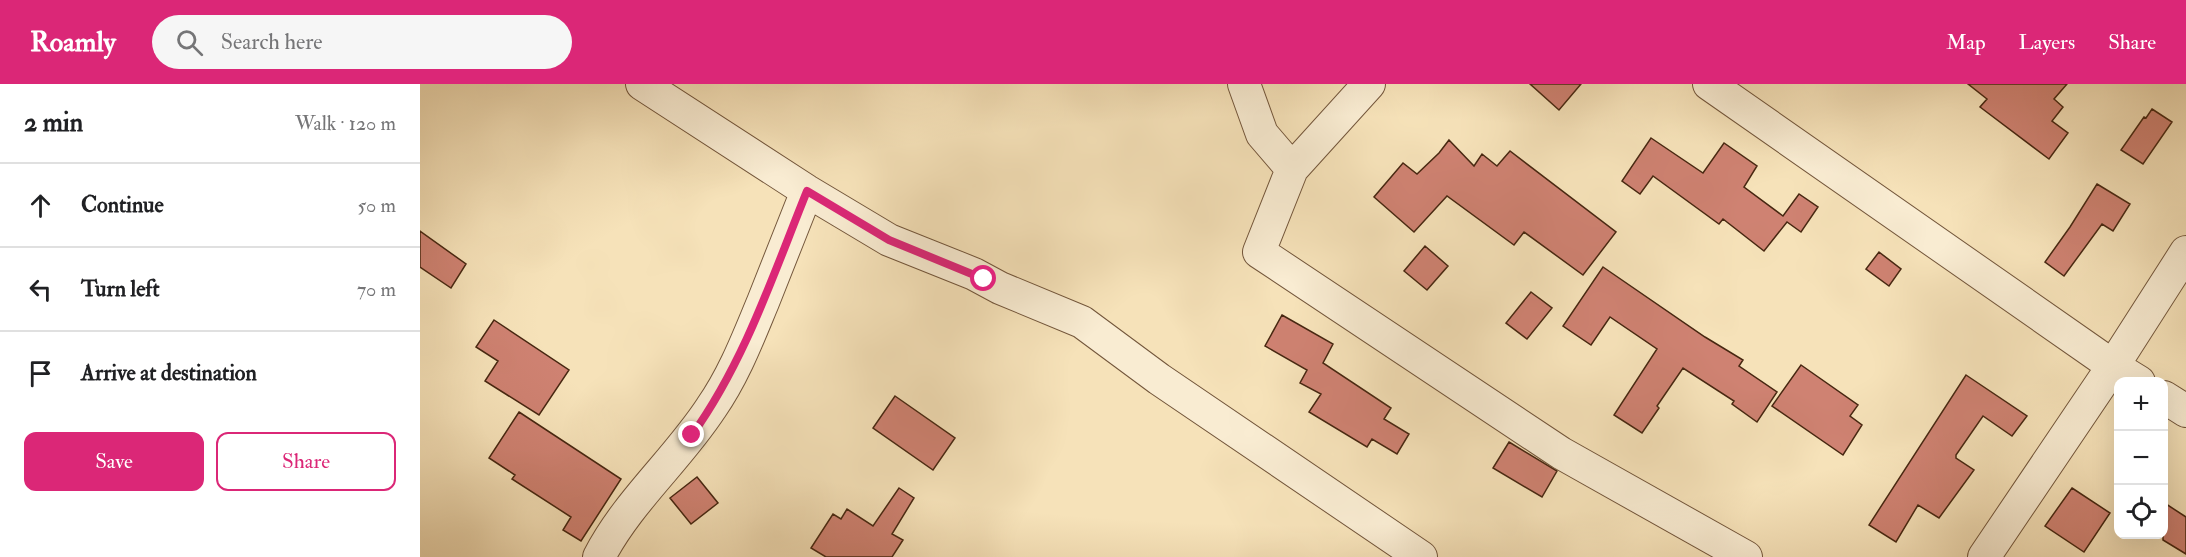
<!DOCTYPE html>
<meta charset="utf-8">
<style>
body{margin:0;font-family:"IM FELL Double Pica",serif;background:#f6f6f6;color:#202124}
.controls{position:absolute;right:18px;bottom:18px;display:grid;overflow:hidden;border-radius:12px;box-shadow:0 6px 24px #0002}
.controls button{width:54px;height:54px;display:grid;place-items:center;padding:0;border:0;border-bottom:2px solid #e0e0e0;background:#fff;color:#202124;font:30px sans-serif}
.stop{position:absolute;width:18px;height:18px;margin:-14px;border:4px solid #db2777;border-radius:50%;background:#fff}
.stop.end{background:#db2777;border-color:#fff;box-shadow:0 2px 6px #0008}
.list{margin:0;padding:0;list-style:none}
h2{display:flex;justify-content:space-between;align-items:center;height:78px;margin:0;padding:0 24px;font-size:26px}
h2 small{font-size:20px;font-weight:400;color:#757577}
.list li{display:grid;grid-template-columns:39px 1fr auto;gap:18px;align-items:center;box-sizing:border-box;height:84px;padding:0 24px;border-top:2px solid #e0e0e0}
.list b{display:block;font-size:22px;white-space:nowrap}
.list em{font-size:20px;font-style:normal;color:#757577}
.actions{display:flex;gap:12px;padding:18px 24px}
.actions a{flex:1;padding:14px 0;border:2px solid #db2777;border-radius:12px;text-align:center;font-size:21px;color:#db2777}
.actions .main{background:#db2777;color:#fff}
.icon{flex:none;width:33px;height:33px;fill:none;stroke:currentColor;stroke-width:2;stroke-linecap:round;stroke-linejoin:round}
.map{position:relative;flex:none;width:1766px;height:473px;overflow:hidden}
header{display:flex;align-items:center;gap:36px;box-sizing:border-box;height:84px;padding:0 30px;background:#db2777;color:#fff}
header strong{font-size:28px}
nav{display:flex;gap:33px;margin-inline-start:auto;font-size:21px}
.search{width:420px;height:54px;background:#f6f6f6;display:flex;align-items:center;gap:15px;box-sizing:border-box;padding:0 21px;border-radius:33px;color:#757577;font-size:22px}
main{display:flex}
aside{flex:1;background:#fff}
.map>svg:first-child{display:block}
.building{fill:#cf8272;stroke:#472711;stroke-width:1.5}
.lines{fill:none;stroke-linecap:round;stroke-linejoin:round}
.minor-casing{stroke:#73563b;stroke-width:34}
.minor{stroke:#f9ecd2;stroke-width:32}
.route{stroke:#db2777;stroke-width:8}
</style>
<header>
<strong>Roamly</strong>
<div class="search"><svg class="icon" aria-label="search" viewBox="0 0 24 24"><circle cx="10" cy="10" r="6"/><path d="M15 15l6 6"/></svg>Search here</div>
<nav><a>Map</a><a>Layers</a><a>Share</a></nav>
</header>
<main>
<aside>
<h2>2 min<small>Walk · 120 m</small></h2>
<ul class="list">
<li><svg class="icon" aria-label="ahead" viewBox="0 0 24 24"><path d="M12 20V5M6 11l6-6 6 6"/></svg><div><b>Continue</b></div><em>50 m</em></li>
<li><svg class="icon" aria-label="left" viewBox="0 0 24 24"><path d="M17 20v-9H6M10 6l-5 5 5 5"/></svg><div><b>Turn left</b></div><em>70 m</em></li>
<li><svg class="icon" aria-label="arrive" viewBox="0 0 24 24"><path d="M6 21V4h12l-3 4 3 4H6"/></svg><div><b>Arrive at destination</b></div></li>
</ul>
<div class="actions"><a class="main">Save</a><a>Share</a></div>
</aside>
<div class="map">
<svg width="1766" height="473" viewBox="0 0 1766 473">
<rect width="100%" height="100%" fill="#f6e2b9"/>
<filter id="stains"><feTurbulence type="fractalNoise" baseFrequency=".00333" numOctaves="4"/><feColorMatrix values="0 0 0 0 .2 0 0 0 0 .09 0 0 0 0 .02 0 0 0 .5 -.17"/></filter>
<radialGradient id="worn" r=".72"><stop offset=".6" stop-color="#630" stop-opacity="0"/><stop offset="1" stop-color="#630" stop-opacity=".3"/></radialGradient>
<!-- building -->
<path class="building" d="M1110,0H1161L1139,26Z
M1548,0H1647L1634,15L1643,23L1632,37L1648,49L1629,75L1560,23L1567,15Z
M1732,25L1752,38L1723,80L1701,66L1724,33L1726,34Z
M1231,54L1283,89L1304,59L1337,82L1324,103L1363,132L1379,110L1398,123L1381,148L1367,138L1344,167L1303,135L1299,140L1233,92L1220,110L1202,97Z
M1029,56L1054,82L1062,70L1077,82L1090,67L1196,148L1163,191L1104,148L1094,161L1027,112L994,148L954,113L983,79L997,90L1019,69Z
M1677,100L1710,120L1693,147L1682,140L1644,192L1625,178L1650,143Z
M0,147L46,180L31,204L0,183Z
M1005,162L1028,182L1007,206L984,187Z
M1459,168L1481,185L1469,202L1446,185Z
M1183,183L1285,253L1323,276L1319,282L1357,308L1337,338L1312,320L1314,317L1263,284L1237,322L1239,324L1222,349L1194,331L1237,265L1190,233L1171,261L1143,242Z
M1111,208L1132,224L1107,255L1086,239Z
M862,231L913,260L903,279L971,324L964,335L989,350L977,370L952,355L947,363L889,328L901,310L880,299L887,286L845,262Z
M74,236L149,286L119,331L65,297L78,277L56,263Z
M1381,281L1438,321L1430,332L1442,341L1423,371L1352,322Z
M1546,291L1607,332L1592,352L1563,332L1536,371V374L1554,386L1519,434L1498,421L1476,458L1449,441Z
M475,312L535,354L513,386L453,344Z
M99,328L201,395L161,457L143,446L151,433L92,395L95,391L69,374Z
M1089,358L1137,387L1122,413L1073,384Z
M277,393L298,419L271,440L250,414Z
M479,404L494,414L472,450L483,456L472,473H406L391,464L413,430L421,435L427,425L453,442Z
M1652,404L1690,429L1664,468L1625,442Z
M1743,418L1766,433V470L1743,456Z"/>
<g class="lines">
<defs>
<path id="minor" d="M222,0L387,107L469,156L554,190L580,204L662,238L739,295L1001,473
M824,0L842,50L872,85L839,168L1141,369L1326,473
M1289,0L1693,282L1719,298
M872,85L949,0
M1744,313L1766,327
M179,473C208,417 257,376 291,324C314,291 328,254 343,218C358,181 372,144 387,107
M1564,473L1693,282L1766,168"/>
</defs>
<!-- minor casing -->
<use href="#minor" class="minor-casing"/>
<!-- minor -->
<use href="#minor" class="minor"/>
</g>
<g class="lines">
<!-- route -->
<path class="route" d="M272,351C325,277 353,191 387,107L469,156L564,195"/>
</g>
<rect width="100%" height="100%" filter="url(#stains)"/>
<rect width="100%" height="100%" fill="url(#worn)"/>
</svg>
<div class="controls">
<button>+</button>
<button>−</button>
<button><svg class="icon" aria-label="locate" viewBox="0 0 24 24"><circle cx="12" cy="12" r="6"/><path d="M12 2v4M12 18v4M2 12h4M18 12h4"/></svg></button>
</div>
<div class="stop" style="left:564px;top:195px"></div>
<div class="stop end" style="left:272px;top:351px"></div>
</div>
</main>
